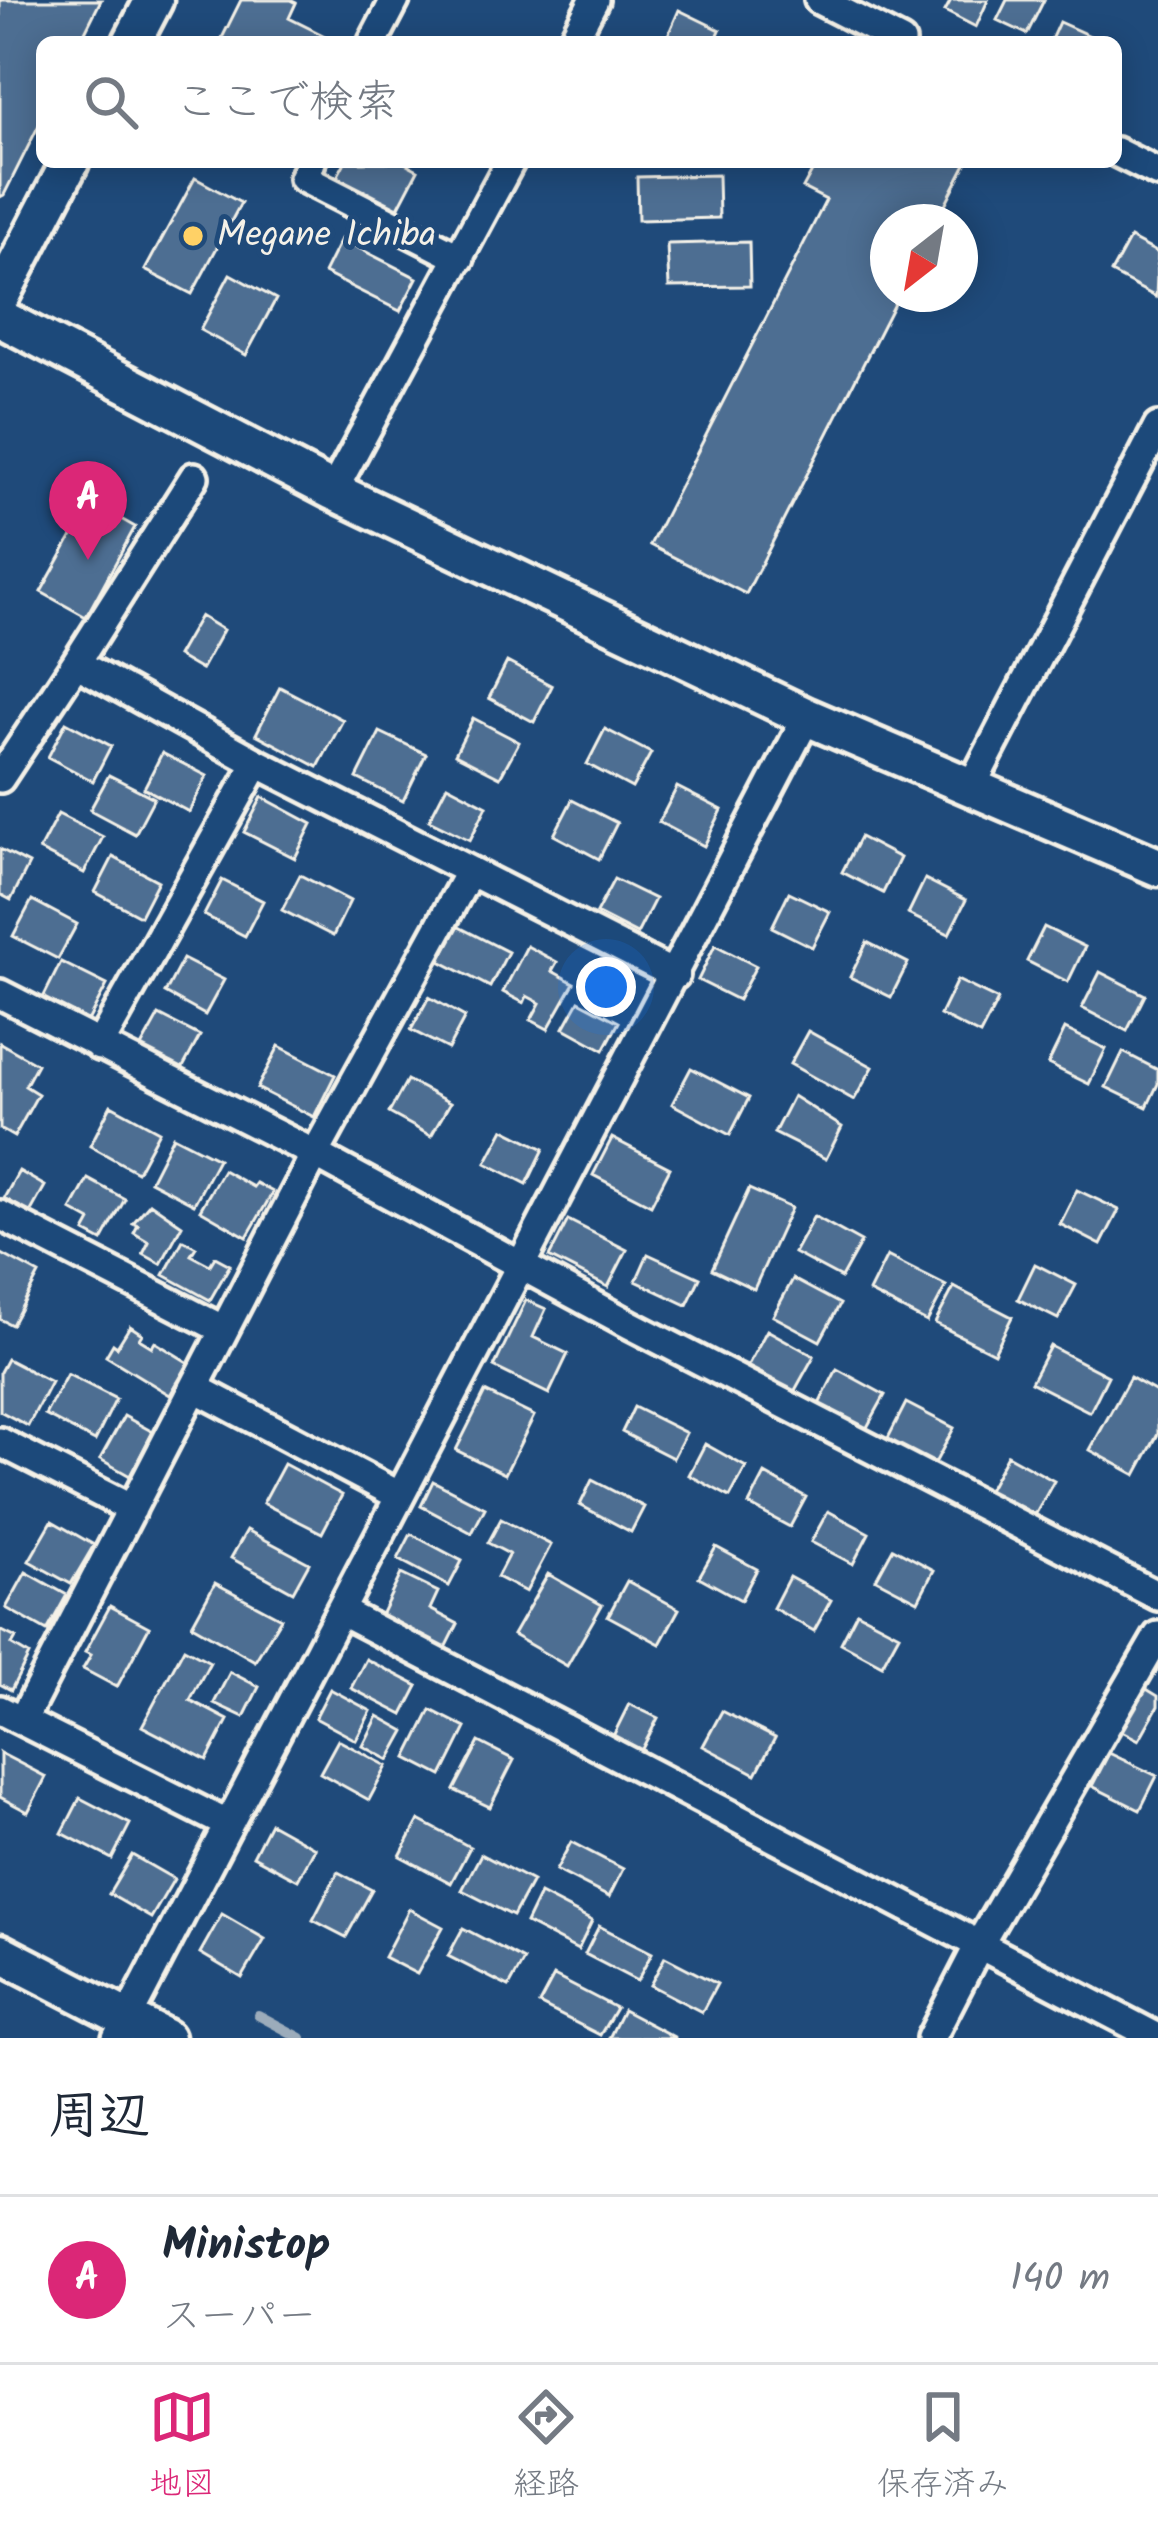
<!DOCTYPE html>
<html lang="ja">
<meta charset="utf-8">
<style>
body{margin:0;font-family:Kalam,"Klee One",sans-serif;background:#f2f2f3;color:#1f2937}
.compass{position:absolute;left:870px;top:204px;width:108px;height:108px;border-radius:50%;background:#fff;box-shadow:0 6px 30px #0003;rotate:211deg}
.you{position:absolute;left:606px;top:987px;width:42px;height:42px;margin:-30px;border:9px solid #fff;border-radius:50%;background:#1a73e8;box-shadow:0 0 0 18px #1a73e833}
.badge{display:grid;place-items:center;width:78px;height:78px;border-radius:50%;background:#db2777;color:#fff;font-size:39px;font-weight:700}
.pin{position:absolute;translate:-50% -99px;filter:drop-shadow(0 3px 6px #0008)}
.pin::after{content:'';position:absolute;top:63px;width:42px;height:36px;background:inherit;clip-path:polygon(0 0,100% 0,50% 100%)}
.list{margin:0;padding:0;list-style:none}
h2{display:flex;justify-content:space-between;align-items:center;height:156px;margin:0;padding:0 48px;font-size:51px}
h2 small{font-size:39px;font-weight:400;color:#747a83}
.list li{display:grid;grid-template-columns:78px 1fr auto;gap:36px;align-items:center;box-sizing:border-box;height:168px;padding:0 48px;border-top:3px solid #e0e1e3}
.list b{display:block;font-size:45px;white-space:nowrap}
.list p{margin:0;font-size:39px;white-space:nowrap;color:#747a83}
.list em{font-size:39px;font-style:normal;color:#747a83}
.icon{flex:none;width:66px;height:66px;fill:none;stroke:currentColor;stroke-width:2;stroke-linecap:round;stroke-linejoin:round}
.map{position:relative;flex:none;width:1158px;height:2038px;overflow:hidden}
.search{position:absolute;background:#fff;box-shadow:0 6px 30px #0003;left:36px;right:36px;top:36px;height:132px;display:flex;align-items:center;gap:30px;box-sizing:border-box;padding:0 42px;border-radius:18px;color:#747a83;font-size:45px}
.sheet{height:324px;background:#fff}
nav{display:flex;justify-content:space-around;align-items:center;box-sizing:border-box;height:168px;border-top:3px solid #e0e1e3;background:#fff;font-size:33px;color:#747a83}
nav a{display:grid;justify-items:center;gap:6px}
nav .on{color:#db2777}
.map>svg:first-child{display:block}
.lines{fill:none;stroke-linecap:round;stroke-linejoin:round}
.stream{stroke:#9cacbb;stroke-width:10}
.building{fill:#4d6e92;stroke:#f4f1e8;stroke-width:3}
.street-casing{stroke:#f4f1e8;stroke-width:36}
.secondary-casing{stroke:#f4f1e8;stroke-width:45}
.street{stroke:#1f4a7a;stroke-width:27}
.secondary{stroke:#1f4a7a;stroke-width:36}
.poi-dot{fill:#ffd166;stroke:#1f4a7a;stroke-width:4.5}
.labels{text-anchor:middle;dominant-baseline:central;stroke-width:10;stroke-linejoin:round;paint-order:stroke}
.poi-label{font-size:36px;fill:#f4f1e8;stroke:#1f4a7a;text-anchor:start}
</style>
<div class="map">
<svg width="1158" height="2038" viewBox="0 0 1158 2038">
<rect width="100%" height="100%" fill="#1f4a7a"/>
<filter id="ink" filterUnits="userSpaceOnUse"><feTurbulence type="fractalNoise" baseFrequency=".00833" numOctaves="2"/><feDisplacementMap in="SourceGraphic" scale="24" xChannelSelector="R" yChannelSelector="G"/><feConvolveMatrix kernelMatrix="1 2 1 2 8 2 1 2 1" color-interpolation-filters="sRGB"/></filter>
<g filter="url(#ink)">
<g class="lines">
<!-- stream -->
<path class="stream" d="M258,2015L301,2038"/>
</g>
<!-- building -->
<path class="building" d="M0,0H101L80,42H42V119L4,195L0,197Z
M241,0H290L296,3L289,18L337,42H220Z
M951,0H988L976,27L945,11Z
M1007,0H1044L1027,34L997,20Z
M679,10L720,30L715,42H665Z
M1059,22L1090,36L1087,42H1050Z
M345,162H403L418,170L397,210L336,179Z
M817,162H967L936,222H888V294H899L746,594L650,545L826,200L803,188Z
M718,175L719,218L638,220L637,177Z
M195,178L241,203L192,294L145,270Z
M1130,238L1158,253L1156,297L1111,273Z
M341,239L417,278L400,311L324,273Z
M749,242L750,286L669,287L667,244Z
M230,274L276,299L246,355L200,330Z
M91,502L135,527L86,617L41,592Z
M200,616L223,630L201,670L177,656Z
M507,662L552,686L534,722L489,698Z
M280,687L343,720L318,767L256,734Z
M473,718L519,742L500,777L455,754Z
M66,722L111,746L93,781L48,757Z
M605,729L651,753L632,788L587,764Z
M380,732L426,754L403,801L357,778Z
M162,753L207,776L189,812L144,788Z
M109,775L154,798L135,834L90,810Z
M447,785L487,806L470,840L429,820Z
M677,787L722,810L704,846L659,822Z
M262,797L312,824L295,858L244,832Z
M572,800L617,823L599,859L554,835Z
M58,814L103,837L84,873L39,850Z
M860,837L900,858L883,893L842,872Z
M0,849L29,864L11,900L0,894Z
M113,857L158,881L140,916L95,892Z
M300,875L350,901L333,936L282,910Z
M614,879L655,899L637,934L596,913Z
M925,879L966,900L949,934L908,914Z
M222,880L263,901L245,936L204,915Z
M789,892L830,912L812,947L772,927Z
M32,900L77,924L58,959L13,936Z
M457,926L508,952L490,987L440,961Z
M1044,927L1085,947L1068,982L1027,961Z
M867,942L908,963L891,997L850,977Z
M715,945L756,966L738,1000L698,980Z
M527,946L557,962L552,971L574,983L548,1029L531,1020L540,1003L527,996L524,1003L503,992Z
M183,959L224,980L205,1015L165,993Z
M61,962L107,985L88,1021L43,998Z
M1100,972L1145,995L1127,1031L1082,1008Z
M957,980L998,1000L980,1035L940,1015Z
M429,997L465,1017L448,1049L411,1030Z
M579,1001L619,1022L604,1050L564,1028Z
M159,1015L200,1036L181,1071L140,1049Z
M1065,1029L1106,1049L1089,1084L1048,1064Z
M808,1031L873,1067L854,1100L790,1064Z
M0,1043L37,1064L25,1086L38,1094L14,1137L0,1129Z
M279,1046L335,1075L314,1117L257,1088Z
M1123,1052L1158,1070V1084L1147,1107L1106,1087Z
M691,1068L749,1098L730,1135L672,1104Z
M407,1080L450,1103L431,1136L389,1113Z
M793,1096L842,1127L826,1159L774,1133Z
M111,1105L159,1131L137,1172L90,1146Z
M504,1129L544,1149L527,1184L486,1163Z
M173,1136L218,1159L194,1204L150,1181Z
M612,1138L670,1168L651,1205L593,1175Z
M223,1170L253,1187L256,1183L273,1192L247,1237L200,1210Z
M19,1171L45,1186L30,1213L4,1198Z
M88,1179L125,1199L102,1241L85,1232L91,1221L71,1210Z
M749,1189L791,1208L754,1289L712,1269Z
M1077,1190L1119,1210L1101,1245L1060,1224Z
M150,1203L182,1225L161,1264L143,1254L149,1242L134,1233L138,1225L133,1223Z
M814,1216L861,1242L841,1278L794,1253Z
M568,1220L627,1250L608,1287L549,1257Z
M183,1240L196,1247L191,1255L210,1265L215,1257L230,1265L210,1300L164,1275Z
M0,1253L39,1274L12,1325L0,1319Z
M648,1254L700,1278L687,1305L636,1281Z
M887,1256L946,1286L927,1322L869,1292Z
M1035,1264L1076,1285L1058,1319L1018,1299Z
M793,1279L840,1304L820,1341L773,1316Z
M954,1287L1012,1317L994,1353L935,1323Z
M526,1300L546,1309L533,1337L568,1354L549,1394L494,1367Z
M130,1326L142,1334L139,1339L152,1347L155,1342L189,1363L170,1395L106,1356L113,1344L117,1347Z
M767,1330L814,1356L794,1392L747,1367Z
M1050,1346L1108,1376L1090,1412L1031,1382Z
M7,1359L51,1382L28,1426L0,1411V1372Z
M837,1369L885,1395L865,1431L818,1406Z
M67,1374L116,1399L95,1441L45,1415Z
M1130,1377L1158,1393V1434L1136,1475L1090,1450Z
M485,1392L534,1416L505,1474L456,1450Z
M906,1403L954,1428L934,1465L887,1440Z
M634,1407L686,1433L673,1458L622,1432Z
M124,1416L153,1432L130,1476L100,1459Z
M705,1444L746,1467L730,1497L689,1475Z
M1007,1455L1054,1481L1034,1517L987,1492Z
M284,1464L342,1495L322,1533L263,1503Z
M765,1474L806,1497L790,1527L749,1505Z
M592,1480L644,1507L631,1532L580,1505Z
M433,1481L485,1508L472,1533L421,1506Z
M828,1511L869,1533L853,1564L811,1542Z
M501,1519L551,1545L526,1592L497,1577L509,1554L488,1543Z
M52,1521L94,1545L71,1584L29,1561Z
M247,1530L309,1563L293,1592L231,1558Z
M411,1534L462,1561L449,1586L398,1559Z
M716,1547L757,1569L741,1600L699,1577Z
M893,1548L934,1570L918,1601L876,1579Z
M26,1572L67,1595L47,1631L6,1608Z
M401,1574L438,1592L430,1609L458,1624L445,1650L380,1617Z
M548,1574L602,1605L567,1666L513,1635Z
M789,1577L831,1600L814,1631L773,1608Z
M627,1581L679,1609L660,1644L608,1616Z
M215,1583L281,1618L255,1661L192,1625Z
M110,1606L149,1627L117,1687L83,1669L91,1655L85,1652Z
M857,1612L899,1634L882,1665L841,1643Z
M0,1630L16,1638L12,1645L29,1655L11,1690L0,1684Z
M184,1648L210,1662L190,1700L228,1720L207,1760L142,1726Z
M366,1659L418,1686L403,1715L351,1688Z
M230,1672L259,1687L244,1717L214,1703Z
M1140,1685L1158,1696V1706L1139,1740L1116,1728Z
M330,1689L371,1711L356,1740L315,1718Z
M629,1704L658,1718L641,1751L613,1736Z
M431,1710L466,1728L442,1776L407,1758Z
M722,1711L775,1738L756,1774L703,1746Z
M378,1716L405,1731L389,1760L363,1746Z
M338,1740L387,1766L369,1800L320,1773Z
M479,1742L514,1760L490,1807L454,1790Z
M0,1753L46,1777L28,1812L0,1797Z
M1109,1753L1157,1776L1140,1810L1092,1786Z
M80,1798L130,1824L112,1859L62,1833Z
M419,1820L470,1847L451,1883L400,1856Z
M270,1823L315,1848L298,1880L253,1856Z
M571,1842L623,1869L609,1897L556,1870Z
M481,1854L532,1881L513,1916L462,1890Z
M132,1855L174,1879L151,1918L109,1894Z
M338,1872L372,1890L346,1937L313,1920Z
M540,1894L592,1921L578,1950L526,1923Z
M409,1909L443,1927L417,1974L384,1957Z
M222,1914L265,1939L242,1978L200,1953Z
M599,1926L652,1953L637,1981L585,1954Z
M463,1928L524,1960L509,1987L448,1956Z
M665,1957L717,1984L702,2012L650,1985Z
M554,1976L616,2008L600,2035L539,2004Z
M623,2010L676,2038H609Z"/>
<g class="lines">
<defs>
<path id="street" d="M819,0L901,42
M373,42L395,0
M572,42L594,0
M1116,152L1158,173
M311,162L303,178L460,258
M333,491L510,162
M76,663L194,477
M0,778L76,663L257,763
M971,787L1158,427
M0,994L315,1154L631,1325L1158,1596
M99,1046L257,763L675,975
M0,1215L224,1330
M195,1388L400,1496
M0,1442L132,1509
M340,1611L1158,2038
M0,1710L227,1824
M22,1721L315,1154L470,871
M117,2038L807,717
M931,2038L980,1943L1158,1636"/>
<path id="secondary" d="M132,42L154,0
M0,297L70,162
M0,318L333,491L807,717L1158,867
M0,1953L165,2038"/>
</defs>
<!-- street casing -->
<use href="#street" class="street-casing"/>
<!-- secondary casing -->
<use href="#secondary" class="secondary-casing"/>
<!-- street -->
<use href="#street" class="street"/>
<!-- secondary -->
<use href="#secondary" class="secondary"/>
</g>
</g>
<!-- markers -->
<circle class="poi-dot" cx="193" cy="236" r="12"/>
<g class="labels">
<!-- poi labels -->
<g class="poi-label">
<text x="217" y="236">Megane Ichiba</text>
</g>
</g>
</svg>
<svg class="compass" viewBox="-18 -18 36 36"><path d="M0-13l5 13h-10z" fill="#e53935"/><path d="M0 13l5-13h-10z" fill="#747a83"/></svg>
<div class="you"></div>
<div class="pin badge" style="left:88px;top:560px">A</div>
<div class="search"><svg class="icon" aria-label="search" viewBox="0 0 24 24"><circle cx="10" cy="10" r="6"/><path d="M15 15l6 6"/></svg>ここで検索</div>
</div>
<section class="sheet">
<h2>周辺<small></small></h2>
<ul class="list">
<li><span class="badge">A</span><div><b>Ministop</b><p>スーパー</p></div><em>140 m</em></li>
</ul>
</section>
<nav>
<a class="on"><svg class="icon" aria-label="map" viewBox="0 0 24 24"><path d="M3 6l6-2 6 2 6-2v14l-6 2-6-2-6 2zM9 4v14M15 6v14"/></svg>地図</a>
<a><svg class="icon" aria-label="directions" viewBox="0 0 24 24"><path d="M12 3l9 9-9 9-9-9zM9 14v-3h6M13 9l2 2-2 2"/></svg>経路</a>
<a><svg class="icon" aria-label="saved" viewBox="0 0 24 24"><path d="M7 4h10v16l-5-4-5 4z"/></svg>保存済み</a>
</nav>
